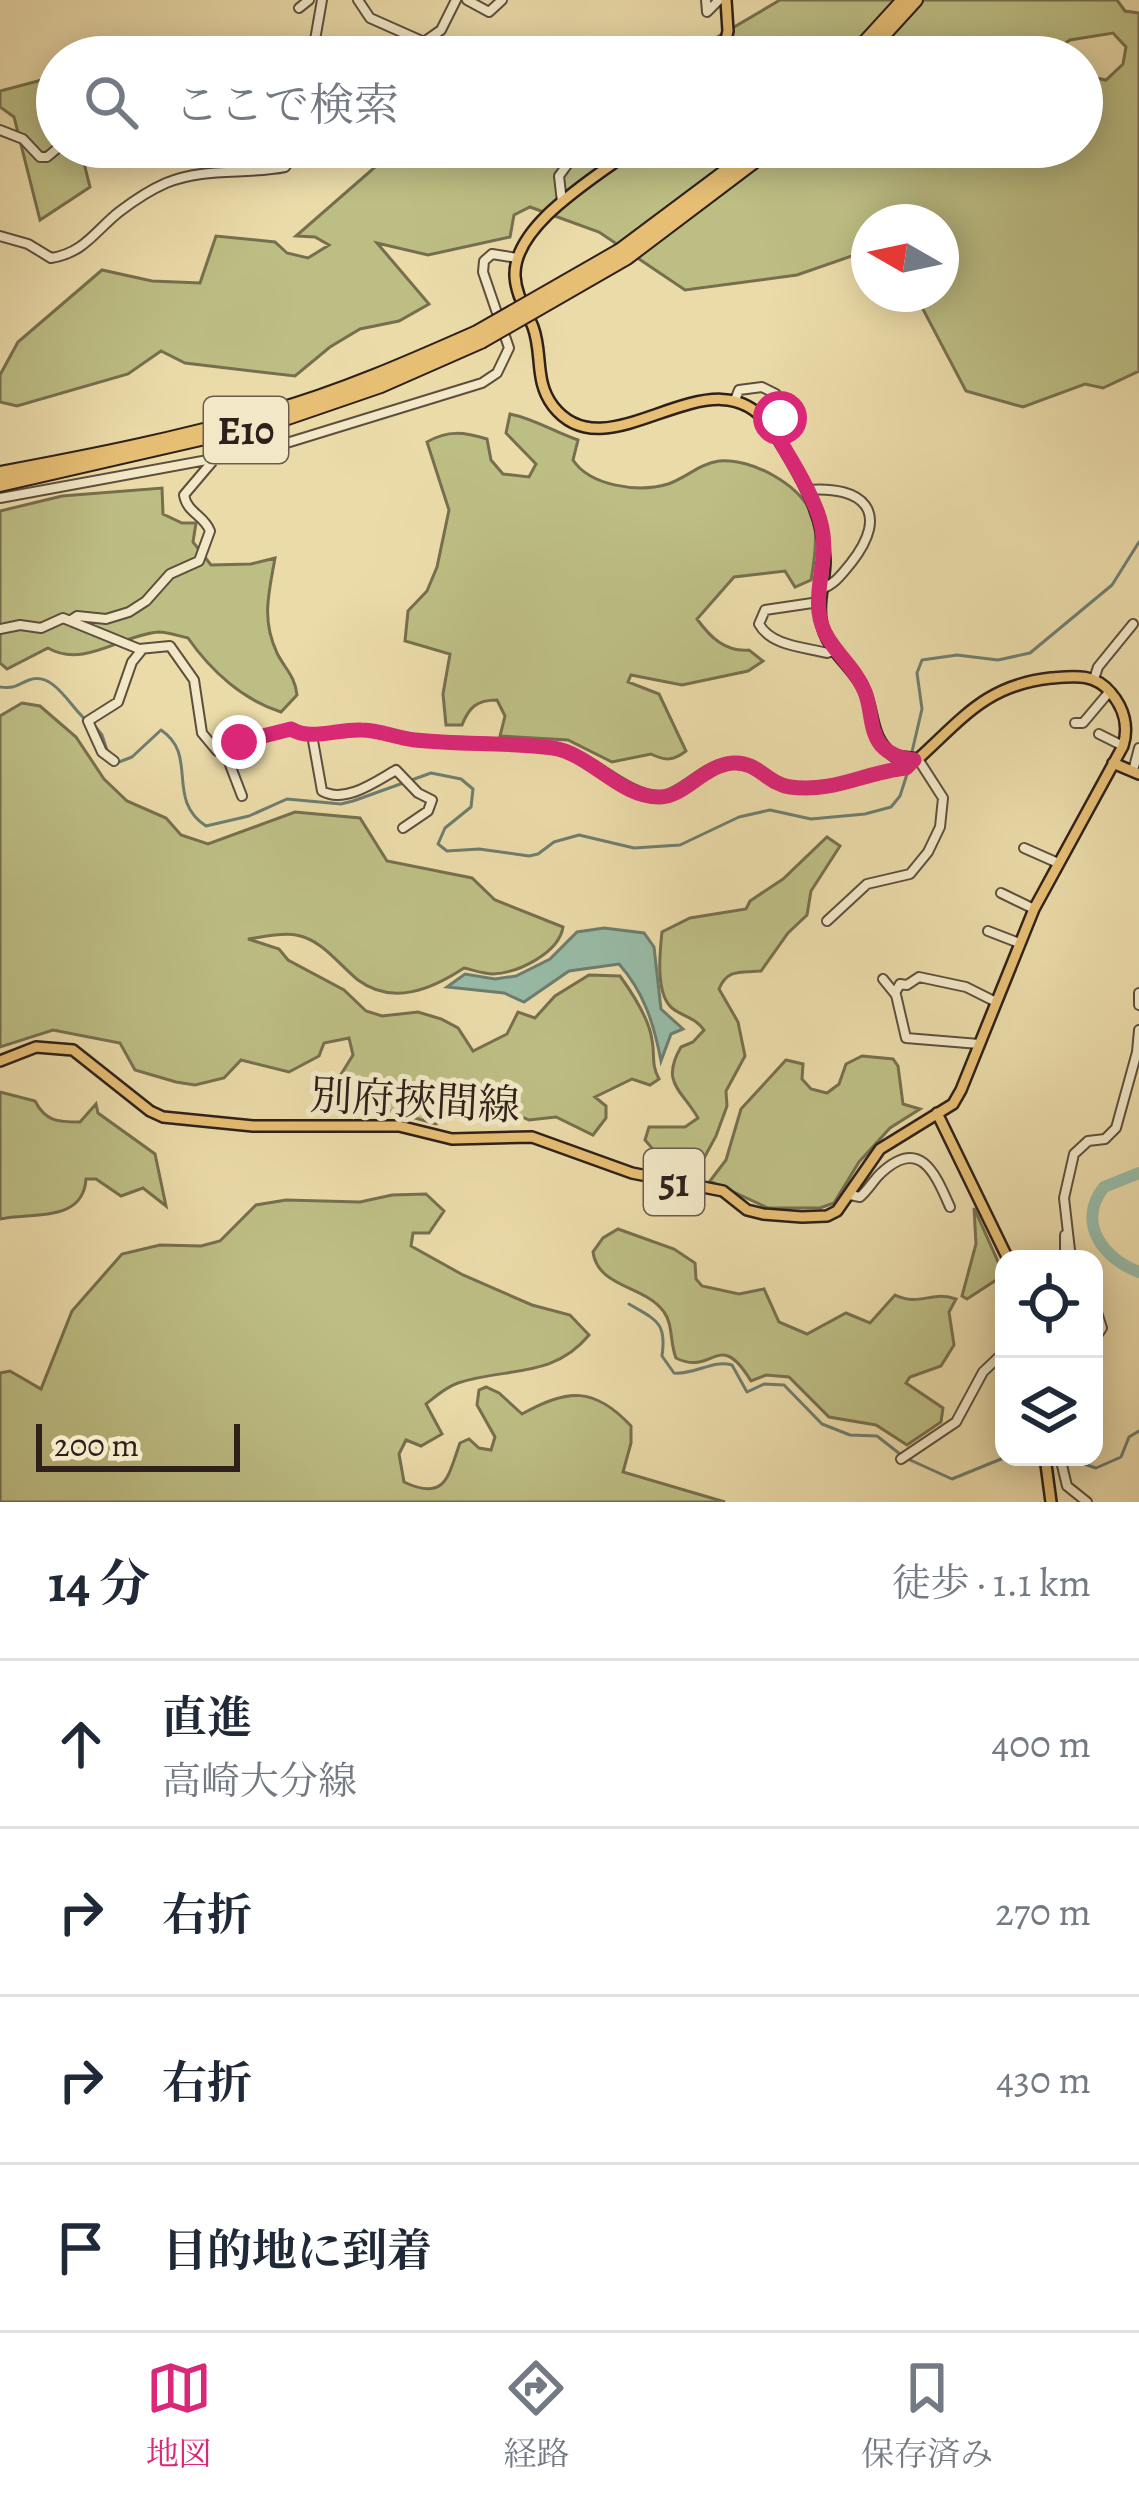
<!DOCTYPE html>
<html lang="ja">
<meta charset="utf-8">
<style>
body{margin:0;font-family:Alegreya,"Noto Serif JP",serif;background:#f2f2f3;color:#1f2937}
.controls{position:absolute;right:36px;bottom:36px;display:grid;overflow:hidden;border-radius:24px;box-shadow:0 6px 30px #0003}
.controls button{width:108px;height:108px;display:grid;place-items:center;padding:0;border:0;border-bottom:3px solid #e0e1e3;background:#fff;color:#1f2937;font:60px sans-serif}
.compass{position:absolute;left:851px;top:204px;width:108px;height:108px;border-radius:50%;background:#fff;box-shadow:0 6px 30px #0003;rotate:279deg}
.scale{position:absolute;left:36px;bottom:30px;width:204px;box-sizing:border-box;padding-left:12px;border:6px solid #2e201a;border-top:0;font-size:33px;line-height:42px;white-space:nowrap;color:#2e201a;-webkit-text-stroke:9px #f2e8c7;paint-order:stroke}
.stop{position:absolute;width:36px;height:36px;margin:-27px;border:9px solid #db2777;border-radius:50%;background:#fff}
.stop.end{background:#db2777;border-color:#fff;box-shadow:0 3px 12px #0008}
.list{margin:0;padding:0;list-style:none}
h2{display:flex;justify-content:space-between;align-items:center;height:156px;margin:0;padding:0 48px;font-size:51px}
h2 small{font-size:39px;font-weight:400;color:#747a83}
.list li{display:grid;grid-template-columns:78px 1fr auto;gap:36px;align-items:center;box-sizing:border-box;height:168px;padding:0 48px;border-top:3px solid #e0e1e3}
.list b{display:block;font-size:45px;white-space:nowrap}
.list p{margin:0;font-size:39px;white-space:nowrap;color:#747a83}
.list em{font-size:39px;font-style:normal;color:#747a83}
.icon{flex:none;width:66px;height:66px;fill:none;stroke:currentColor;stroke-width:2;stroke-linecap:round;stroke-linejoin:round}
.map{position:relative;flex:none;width:1139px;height:1502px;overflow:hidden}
.search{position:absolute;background:#fff;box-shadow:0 6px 30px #0003;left:36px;right:36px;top:36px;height:132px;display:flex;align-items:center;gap:30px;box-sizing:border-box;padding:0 42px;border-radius:66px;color:#747a83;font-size:45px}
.sheet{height:828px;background:#fff}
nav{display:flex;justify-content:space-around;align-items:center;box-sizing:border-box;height:168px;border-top:3px solid #e0e1e3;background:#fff;font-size:33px;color:#747a83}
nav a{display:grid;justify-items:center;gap:6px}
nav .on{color:#db2777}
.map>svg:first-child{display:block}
.green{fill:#bdbe84;stroke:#766f4f;stroke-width:3}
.water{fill:#98bba7;stroke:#6e7d6f;stroke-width:3}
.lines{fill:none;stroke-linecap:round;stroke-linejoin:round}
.stream{stroke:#6e7d6f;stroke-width:3}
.river{stroke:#98bba7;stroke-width:12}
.minor-casing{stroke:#5d4f3e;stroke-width:12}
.major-casing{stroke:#2e201a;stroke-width:14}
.highway-casing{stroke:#2e201a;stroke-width:16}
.minor{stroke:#f2e8c7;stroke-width:8}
.major{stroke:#e6be74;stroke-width:9}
.highway{stroke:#e6be74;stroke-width:12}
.highway-bridge-casing{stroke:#2e201a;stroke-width:16;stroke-linecap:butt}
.highway-bridge{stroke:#e6be74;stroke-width:12}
.route{stroke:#db2777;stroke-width:15}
.labels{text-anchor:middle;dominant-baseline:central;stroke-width:10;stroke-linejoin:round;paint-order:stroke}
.shield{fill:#f2e8c7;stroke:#695c4e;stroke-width:3}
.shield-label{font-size:39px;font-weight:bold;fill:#2e201a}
.street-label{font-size:42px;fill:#2e201a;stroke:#f2e8c7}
</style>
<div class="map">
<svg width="1139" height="1502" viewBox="0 0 1139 1502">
<rect width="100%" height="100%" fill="#ebdba9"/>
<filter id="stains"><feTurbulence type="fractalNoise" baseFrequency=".00167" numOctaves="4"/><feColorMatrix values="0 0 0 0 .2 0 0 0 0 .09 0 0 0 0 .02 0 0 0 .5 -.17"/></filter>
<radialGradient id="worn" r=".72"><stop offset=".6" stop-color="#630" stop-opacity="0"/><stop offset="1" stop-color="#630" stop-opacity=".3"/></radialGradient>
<!-- green -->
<path class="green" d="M780,0H1117L1125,11L1139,13V371L1103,388L1085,384L1023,407L966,391L915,294H941V222H869V250L797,275L685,290L599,232L530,207L514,215L510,237L428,255L377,243L429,304L399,321L360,329L330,347L295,376L185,363L161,351L128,374L17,406L0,402V375L18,342L102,270L152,281L200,283L216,236L275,242L287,253L308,258L329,245L315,237L296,236L383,160L418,147H1082V75L1106,80L1123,64L1126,47L1113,33L1070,40L1045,57H683Z
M57,76V147H80L90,187L40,220L14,117L0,107V91Z
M510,414C535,419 554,432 578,440L573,460C590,486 638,493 668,484C686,478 699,464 719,461C751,458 800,484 812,515C819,531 814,563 811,580L795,587L785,571L734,577L697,619C710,637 725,652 749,650L763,661L748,671L682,685L631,675L628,682L659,694L686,751C673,761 665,761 651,754L612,762L568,740L500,736L505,716L497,700C477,700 469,707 462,725H446L443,694L450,654L405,641L408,611L427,591L437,567L449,510L427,442C448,430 464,432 487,439L491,460L503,474L529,477L536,464L506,433Z
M162,488L163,514L182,523H196L193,542L211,565L251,564L275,558C269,593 261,619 277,653C285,669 295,676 297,695L281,712C243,700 211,671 188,638C179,636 168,632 159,632C123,634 84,669 48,648L7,669L0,663V511L62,496Z
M22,703L40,706L76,737L104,779L127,801L166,818L181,835L208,844L295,812L360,818L387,861L472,878L495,900L563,927C559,953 518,973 493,974C484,974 473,970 464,968C432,989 393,1006 358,980C338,964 323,940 296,935C283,932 262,937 248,939L279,949L288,960L344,990L366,1011L382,1016L418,1012L441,1019L458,1028L473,1051L507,1034L518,1012L535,1018L555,996L589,975L620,976C633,994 649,1018 652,1040C655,1055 651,1065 659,1079L650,1085L632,1079L595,1097L606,1106V1118L593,1135L556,1117L529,1120L513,1113L446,1118L436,1124L376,1107L326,1111L325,1100L353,1055L349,1038L324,1043L319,1056L289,1072L241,1060L224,1078L195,1085L176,1082L135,1070L120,1043L53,1030L0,1047V716Z
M827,837L840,846L811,891L807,915L788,933L761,971C741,973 728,968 719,989L738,1022L745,1056L726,1091L727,1106L716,1136L703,1160L689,1173L674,1174L645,1140L649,1127H685L698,1118C682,1090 660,1083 681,1047L693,1042L704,1030C695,1017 683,1017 672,1008C655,994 660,951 662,932L690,918L746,909L750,901L783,879Z
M862,1056L893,1059L898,1066L903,1104L920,1109L890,1128L859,1162L834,1203L820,1208H768L710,1181L726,1160L741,1109L786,1060L803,1064L802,1079L811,1089L827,1093L839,1084L846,1064Z
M0,1092L35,1101C46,1122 58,1122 80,1122L96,1104L98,1113L155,1154L166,1206L143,1188L121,1196L96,1179H86C83,1223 33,1212 0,1219Z
M426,1194L444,1211L429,1233H413L411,1246L463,1275L532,1305L570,1315L589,1335C553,1379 506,1367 458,1383C446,1387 436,1396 426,1404L442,1434L421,1446L406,1440L399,1454L404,1482C446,1502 448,1476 460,1443L469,1439L479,1448L491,1450L495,1437L477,1405L479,1390L486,1387L499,1393L522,1414C567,1389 594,1386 631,1426V1443L623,1472L725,1502H0V1373L10,1371L41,1389L72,1311L122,1254L160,1245L201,1246L220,1241L256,1205L286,1200L360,1202L392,1195Z
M974,1208L1004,1275L967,1299L962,1296L976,1244Z
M618,1229L674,1249L695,1263L696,1279L702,1286L739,1294L764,1289L779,1322L807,1334L846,1313L870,1323L895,1295C919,1307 933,1290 956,1299L949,1312L954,1345L941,1366L910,1377L906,1383L943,1408L941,1422L907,1445L876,1425L829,1417L789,1377L766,1375L751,1381C718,1327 714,1377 676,1358C670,1344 673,1324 664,1312C645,1285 598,1288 593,1252L603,1238Z"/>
<!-- water -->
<path class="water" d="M604,928L644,933L654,947L661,1009L683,1029L671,1034L661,1061C654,1024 644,992 619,964L569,971L524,1002L504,993L447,987L465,974L495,979L516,976L550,959L577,932Z"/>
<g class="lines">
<!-- stream -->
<path class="stream" d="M0,687C16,689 16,685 29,680C54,671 70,707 86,720
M94,725L102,735L108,753
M911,756L922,709L917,673L922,660L957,655L998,660L1030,653L1112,585L1139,542
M115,759L119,762L132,757L161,730C199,755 165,799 206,826L249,816L287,799L341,804L353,801L431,773L461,779L473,789L471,807L445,828L438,844L447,851L479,849L529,856L538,854L554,842L579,835L634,848L680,845L739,817L770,810L811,819L865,814L891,807L900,796L908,771
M629,1304C656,1320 667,1322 662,1356L674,1373C695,1375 713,1359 732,1365L747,1392L764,1384L784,1385L822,1424L850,1435L877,1436L900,1454
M1063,1457L1096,1468L1121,1457L1129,1437L1139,1431
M908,1459L952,1479L1006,1457"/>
<!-- river -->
<path class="river" d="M1139,1173L1104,1187C1076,1222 1103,1259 1139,1272"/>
<defs>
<path id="minor" d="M358,0L370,18L424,42L441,30L456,0
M467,0L489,12L502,0
M706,0L707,12L719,0
M299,8L309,0
M312,57L322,0
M0,130L23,139L40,157H47L59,147
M562,202L559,176L580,147
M0,236L28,244L51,258C84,253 95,231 119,212C132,202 150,190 166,183C205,167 245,175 285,167L300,147
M735,400L739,390L762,387L776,394L780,418L772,428
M806,490C864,485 891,512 851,563C841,575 835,584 821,589
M0,498L267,449L482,383L497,373L509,348L483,272L484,261L492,254L517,258
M819,602L765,610L759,624C771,646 804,647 827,653L834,651
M71,620L77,616L106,619L129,612L146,601L170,574L199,561L210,531C204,515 187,513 184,495L212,462
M0,629L20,625L41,628L63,618L139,649L170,646L194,680L202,733L217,751L291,729C312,740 337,729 362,730C380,730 398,738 416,740C462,744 509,741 554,748C594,755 621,794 662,797C686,790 702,767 728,763C756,759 763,782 787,787C831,795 866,771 906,768L914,760
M1094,679L1098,667L1133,624
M1075,723H1083L1110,691
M1099,734L1123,746
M312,735L322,791C345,804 375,782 396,770L418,793L432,800L428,811L403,828
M224,749L242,796
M114,761L102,752L88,721L118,702L132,662L141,651
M1133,771L1139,748
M1024,848L1058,863
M1001,893L1034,909
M827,921L867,884L910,874L928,852L940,827L943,798L918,759
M988,931L1019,943
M883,979L896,995L906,1038L979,1044
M895,993L900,984L907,985L919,977L966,987L996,1002
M1139,993V1005
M850,1195L860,1197C868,1190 873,1181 880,1174C920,1136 935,1173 950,1207
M1065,1259V1235
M1071,1259L1064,1198L1074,1154L1088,1141L1105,1139L1116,1128L1137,1052L1139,1030
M1094,1303L1102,1328L1094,1340
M1060,1457L1067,1486L1087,1502
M901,1459L956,1422L983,1372L1004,1352"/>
<path id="major" d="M722,57L728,31L726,0
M1113,763L1139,774
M0,1061L36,1047L73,1050L150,1111L163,1117L253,1126H399L452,1139L532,1137L632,1173L723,1191L747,1210L763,1214L802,1217L827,1216L837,1211L880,1149L953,1104L961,1090L1034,909L1123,746C1129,727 1124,708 1111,693C1095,673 1075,676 1051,678C987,685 964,717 918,759L894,756C870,738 875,717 865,692C856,669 832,655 824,632C815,607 825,585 825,560C824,514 799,472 775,434C718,338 610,480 553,406C534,381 543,354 533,327C526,310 516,295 515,276C513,224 598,176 636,147
M937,1113L1008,1259
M1045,1457L1051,1502"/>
<path id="highway" d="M851,57L903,0
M864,57L916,0
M754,162L771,147
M0,473C91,456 182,438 270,412C341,392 409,362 477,332
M0,485L279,421L381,386L481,342"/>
</defs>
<!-- minor casing -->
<use href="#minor" class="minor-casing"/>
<!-- major casing -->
<use href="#major" class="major-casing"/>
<!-- highway casing -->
<use href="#highway" class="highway-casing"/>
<!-- minor -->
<use href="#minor" class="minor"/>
<!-- major -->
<use href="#major" class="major"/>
<!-- highway -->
<use href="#highway" class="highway"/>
<defs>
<path id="highway-bridge" d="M477,332L620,250L747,155
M481,342L627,258L754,162"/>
</defs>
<!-- highway-bridge casing -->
<use href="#highway-bridge" class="highway-bridge-casing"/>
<!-- highway-bridge -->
<use href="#highway-bridge" class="highway-bridge"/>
</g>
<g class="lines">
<!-- route -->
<path class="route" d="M239,742L291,729C311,741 337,729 361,730C379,730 397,738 415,740C461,745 507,742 553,748C591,754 620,798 660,797C684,797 704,765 733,763C758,761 767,784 790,787C835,793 865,772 906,768L914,760C900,758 890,755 881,745C869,730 872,709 865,692C853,661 823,647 819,612C815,576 833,553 817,511C806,483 788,454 772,428L780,418"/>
</g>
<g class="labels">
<!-- shield labels -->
<g class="shield">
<rect x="204" y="397" width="84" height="66" rx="9"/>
<rect x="644" y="1149" width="60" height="66" rx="9"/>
</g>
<g class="shield-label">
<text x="246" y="430">E10</text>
<text x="674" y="1182">51</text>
</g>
<!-- street labels -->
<g class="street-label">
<text transform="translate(415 1100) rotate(3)">別府挾間線</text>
</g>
</g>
<rect width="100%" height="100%" filter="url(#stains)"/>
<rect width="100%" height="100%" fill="url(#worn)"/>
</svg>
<div class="controls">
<button><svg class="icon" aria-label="locate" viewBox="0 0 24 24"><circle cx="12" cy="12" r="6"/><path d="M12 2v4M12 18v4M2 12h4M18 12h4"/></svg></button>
<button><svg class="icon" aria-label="layers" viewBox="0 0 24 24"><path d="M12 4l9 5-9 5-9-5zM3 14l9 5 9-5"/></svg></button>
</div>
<svg class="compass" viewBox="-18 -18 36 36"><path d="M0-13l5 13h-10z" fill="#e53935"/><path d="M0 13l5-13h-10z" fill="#747a83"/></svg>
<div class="scale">200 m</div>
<div class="stop" style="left:780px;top:418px"></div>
<div class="stop end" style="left:239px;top:742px"></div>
<div class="search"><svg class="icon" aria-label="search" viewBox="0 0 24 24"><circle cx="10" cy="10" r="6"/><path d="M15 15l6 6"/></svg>ここで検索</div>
</div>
<section class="sheet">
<h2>14 分<small>徒歩 · 1.1 km</small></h2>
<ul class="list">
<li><svg class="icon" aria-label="ahead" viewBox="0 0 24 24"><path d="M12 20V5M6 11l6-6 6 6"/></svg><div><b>直進</b><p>高崎大分線</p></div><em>400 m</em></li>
<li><svg class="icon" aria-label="right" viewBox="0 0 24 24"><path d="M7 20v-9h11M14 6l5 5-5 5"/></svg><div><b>右折</b></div><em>270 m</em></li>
<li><svg class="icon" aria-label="right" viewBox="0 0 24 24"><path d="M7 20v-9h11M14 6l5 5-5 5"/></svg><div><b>右折</b></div><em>430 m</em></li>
<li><svg class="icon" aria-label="arrive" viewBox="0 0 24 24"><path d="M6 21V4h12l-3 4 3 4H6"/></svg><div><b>目的地に到着</b></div></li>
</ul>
</section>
<nav>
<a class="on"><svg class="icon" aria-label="map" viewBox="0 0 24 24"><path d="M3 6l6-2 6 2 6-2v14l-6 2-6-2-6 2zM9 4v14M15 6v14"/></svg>地図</a>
<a><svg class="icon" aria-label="directions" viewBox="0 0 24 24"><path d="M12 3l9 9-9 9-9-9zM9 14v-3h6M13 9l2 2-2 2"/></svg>経路</a>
<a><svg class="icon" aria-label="saved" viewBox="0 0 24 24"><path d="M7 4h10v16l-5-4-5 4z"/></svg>保存済み</a>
</nav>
